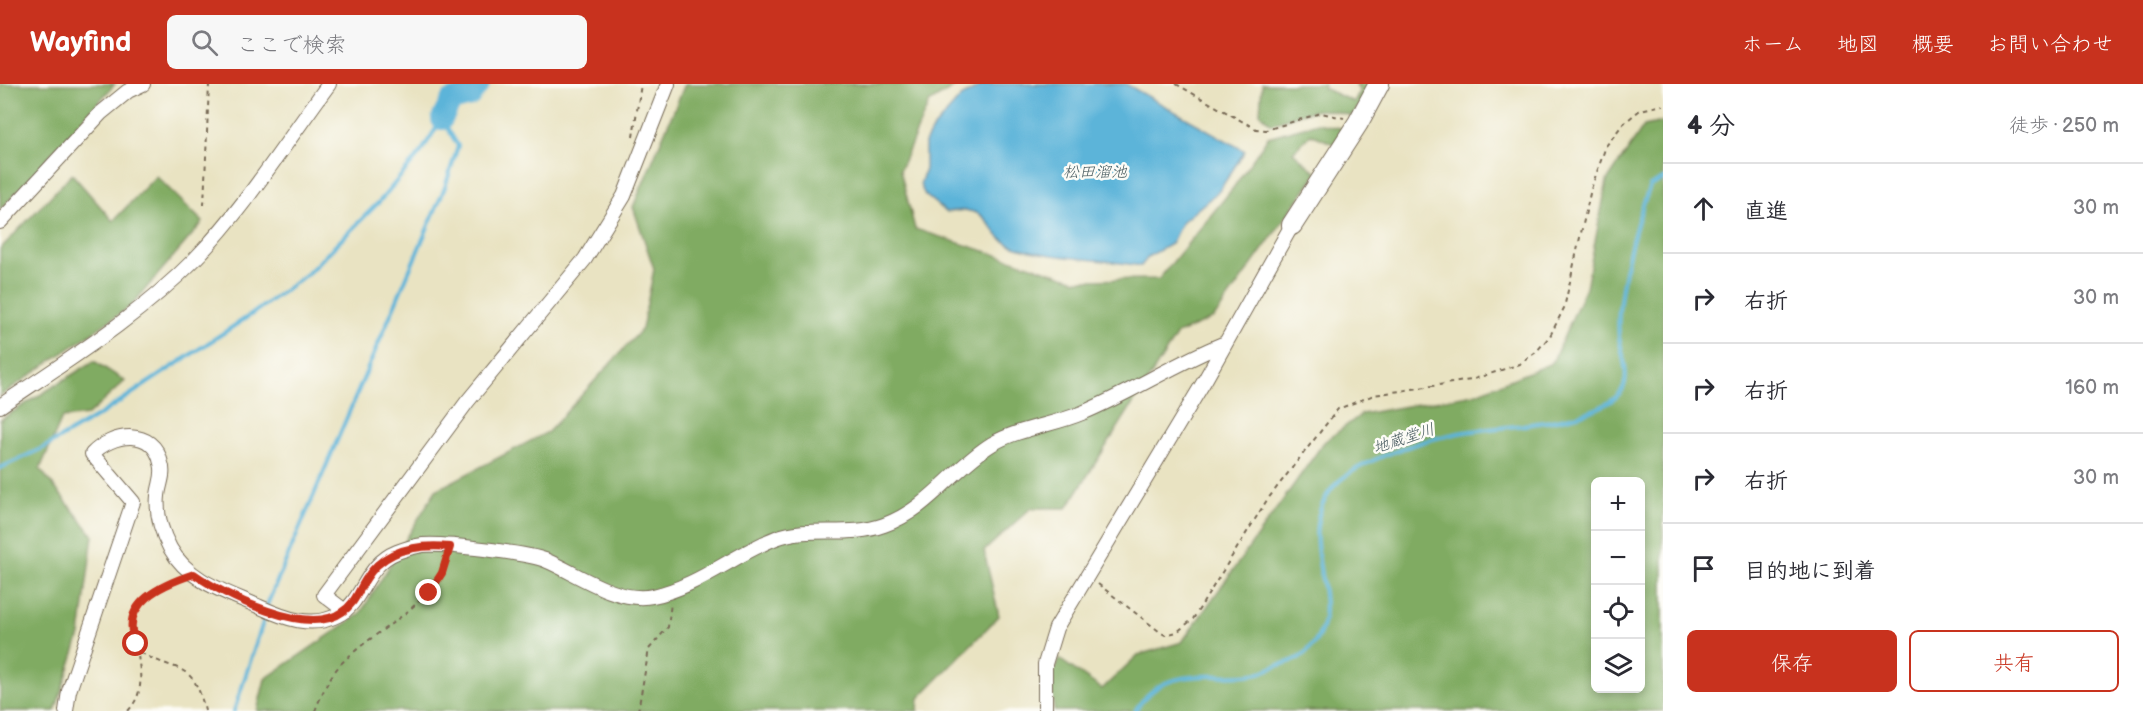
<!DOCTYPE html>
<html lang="ja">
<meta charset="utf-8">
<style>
body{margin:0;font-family:"Balsamiq Sans","Klee One",sans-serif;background:#f7f7f7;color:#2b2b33}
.controls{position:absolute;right:18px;bottom:18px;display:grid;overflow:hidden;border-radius:9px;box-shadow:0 3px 9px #0003}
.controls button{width:54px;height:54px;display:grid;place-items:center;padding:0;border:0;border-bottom:2px solid #e1e1e2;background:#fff;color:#2b2b33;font:30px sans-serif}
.stop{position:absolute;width:18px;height:18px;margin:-14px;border:4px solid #c8321e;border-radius:50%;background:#fff}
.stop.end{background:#c8321e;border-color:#fff;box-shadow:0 2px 6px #0008}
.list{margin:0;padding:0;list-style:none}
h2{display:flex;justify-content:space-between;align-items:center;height:78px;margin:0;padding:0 24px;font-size:26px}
h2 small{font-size:20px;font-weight:400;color:#7c7c81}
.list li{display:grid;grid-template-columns:39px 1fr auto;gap:18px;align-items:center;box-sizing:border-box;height:90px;padding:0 24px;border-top:2px solid #e1e1e2}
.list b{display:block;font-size:22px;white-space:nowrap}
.list em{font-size:20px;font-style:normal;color:#7c7c81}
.actions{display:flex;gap:12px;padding:18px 24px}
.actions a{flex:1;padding:14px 0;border:2px solid #c8321e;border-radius:9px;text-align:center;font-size:21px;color:#c8321e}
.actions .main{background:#c8321e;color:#fff}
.icon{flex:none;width:33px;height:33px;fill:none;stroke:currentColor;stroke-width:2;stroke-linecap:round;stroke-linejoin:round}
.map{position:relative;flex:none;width:1663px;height:627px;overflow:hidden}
header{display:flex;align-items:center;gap:36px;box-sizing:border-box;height:84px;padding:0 30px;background:#c8321e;color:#fff}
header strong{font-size:28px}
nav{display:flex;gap:33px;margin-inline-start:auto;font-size:21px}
.search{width:420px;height:54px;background:#f7f7f7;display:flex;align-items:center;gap:15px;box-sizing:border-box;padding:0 21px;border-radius:9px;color:#7c7c81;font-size:22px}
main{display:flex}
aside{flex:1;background:#fff}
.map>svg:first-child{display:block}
.forest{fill:#80ab62;stroke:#5e6a40;stroke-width:1.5;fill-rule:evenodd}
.water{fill:#5cb4d9;stroke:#4c6f7c;stroke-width:1.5}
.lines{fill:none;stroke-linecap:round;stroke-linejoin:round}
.stream{stroke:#5cb4d9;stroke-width:4}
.river{stroke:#5cb4d9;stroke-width:22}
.street-casing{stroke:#786b57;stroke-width:16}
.secondary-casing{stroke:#786b57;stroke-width:22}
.path{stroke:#786b57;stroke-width:2;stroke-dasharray:4.5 4.5;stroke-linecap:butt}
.street{stroke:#fff;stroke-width:14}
.secondary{stroke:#fff;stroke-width:20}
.route{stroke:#c8321e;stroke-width:8}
.labels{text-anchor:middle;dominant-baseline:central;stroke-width:5;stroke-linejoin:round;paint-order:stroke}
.water-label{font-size:16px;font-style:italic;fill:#475a5f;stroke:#fdfcf7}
</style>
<header>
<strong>Wayfind</strong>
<div class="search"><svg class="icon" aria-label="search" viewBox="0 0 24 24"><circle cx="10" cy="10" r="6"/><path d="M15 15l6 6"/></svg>ここで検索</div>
<nav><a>ホーム</a><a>地図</a><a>概要</a><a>お問い合わせ</a></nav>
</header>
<main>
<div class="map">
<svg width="1663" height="627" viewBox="0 0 1663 627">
<rect width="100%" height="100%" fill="#fdfcf7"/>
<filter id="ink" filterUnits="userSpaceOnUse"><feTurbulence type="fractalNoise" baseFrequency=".0167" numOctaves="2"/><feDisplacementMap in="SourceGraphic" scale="12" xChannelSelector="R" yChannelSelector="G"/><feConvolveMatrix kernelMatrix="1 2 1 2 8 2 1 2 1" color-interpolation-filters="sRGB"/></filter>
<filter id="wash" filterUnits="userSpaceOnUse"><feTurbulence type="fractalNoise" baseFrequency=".008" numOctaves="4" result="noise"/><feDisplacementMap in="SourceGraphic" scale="24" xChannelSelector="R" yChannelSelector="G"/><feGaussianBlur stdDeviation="1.35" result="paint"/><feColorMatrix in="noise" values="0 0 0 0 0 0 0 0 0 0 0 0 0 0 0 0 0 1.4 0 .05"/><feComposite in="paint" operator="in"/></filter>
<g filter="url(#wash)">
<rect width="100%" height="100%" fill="#e9e3c2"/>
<!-- forest -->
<path class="forest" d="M0,0H115L0,126Z
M685,0H959L929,19L900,86L915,145L1076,196L1159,195L1233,104L1268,53L1318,39L1348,46L1336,61L1311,50L1293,68L1317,89L1214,234L1177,250L1067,424H1031L984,467L999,532L919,614L918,627H257L265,595L360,530L436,406L548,348L642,245L654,185L633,123Z
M1262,0H1324L1323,4L1354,18L1360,8L1355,0H1374L1352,32C1316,20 1304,29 1271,40L1260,29Z
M1663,38V627H1054L1051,594L1059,575L1102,605L1138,571L1182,558L1324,358L1362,330L1474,310L1552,279L1586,203L1607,97L1644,42ZM1596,398H1640V604H1596Z
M72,90L113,137L156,92L203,138L131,222L0,312V165Z
M94,277L125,297L88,331L62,334L40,385L93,451L80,551L55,627H0V336Z"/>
<!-- water -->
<path class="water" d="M984,0H1126L1245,67L1219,107L1182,138L1171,160L1149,172L1141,182C1099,174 1055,176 1014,162C983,151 997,119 946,128L925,111L920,101L925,85V59L932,46L961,13Z"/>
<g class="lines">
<!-- stream -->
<path class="stream" d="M0,384L45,363L101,330L252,230L307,190L379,118L421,68L442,35L458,62L445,103L267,521
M234,627L266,529
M1135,627C1163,580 1209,596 1254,590C1262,589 1271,584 1279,581C1286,579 1295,577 1300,573C1361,528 1284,457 1335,401C1357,377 1426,355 1459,349C1498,342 1601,340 1622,306C1631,293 1621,267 1619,253C1615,213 1635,139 1650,102L1663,95"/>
<!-- river -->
<path class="river" d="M442,35L451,17L470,12L479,0"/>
</g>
</g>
<g filter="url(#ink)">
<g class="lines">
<defs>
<path id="street" d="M0,138L101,29L128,7L143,0
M0,322C68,276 138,233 196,174C246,122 286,58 329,0
M345,527L324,511L467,318L585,175L624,112L668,0
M66,627L69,607L133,418L92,370C112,349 153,343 161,379C165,391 159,400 158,412C156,430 162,449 170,464C189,498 227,508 260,523C284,534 312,545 338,531C364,518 364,481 397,468C405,465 415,462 423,461C443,459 527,469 545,476C577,489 617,520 653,512C697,503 735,470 776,454C810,441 849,454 884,441C929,425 953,384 992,360C1019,344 1054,341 1082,329C1130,309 1174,280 1223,260
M1045,627V580L1056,544L1205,296L1292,141"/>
<path id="secondary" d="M1292,141L1358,39L1379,0"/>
</defs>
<!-- street casing -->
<use href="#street" class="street-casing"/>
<!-- secondary casing -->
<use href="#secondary" class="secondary-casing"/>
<!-- path -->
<path class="path" d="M1176,0L1256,45L1266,46L1321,29L1344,34
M633,53L641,0
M204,121L209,0
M180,495C140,508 122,529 141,569C180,590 193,576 205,627
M1098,500L1160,548L1165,551L1177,548L1193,535L1267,416L1338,325L1374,311L1471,296L1520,280L1536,268L1550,252L1564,224L1591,105L1606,62L1623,40L1640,26L1663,21
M128,627C147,606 139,587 137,562
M315,627C322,609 331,588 346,575C382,541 430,524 447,474
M638,627L649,565L668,543L671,519"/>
<!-- street -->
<use href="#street" class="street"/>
<!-- secondary -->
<use href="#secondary" class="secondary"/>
</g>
</g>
<g class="lines" filter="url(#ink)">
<!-- route -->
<path class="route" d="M136,560C117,519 164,500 194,490C225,512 308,553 342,528C355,520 358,507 366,495C384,465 418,460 450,463L442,489L429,509"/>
</g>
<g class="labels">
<!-- water labels -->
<g class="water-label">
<text x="1095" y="88">松田溜池</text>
<text transform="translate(1404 355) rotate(-18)">地蔵堂川</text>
</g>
</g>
</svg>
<div class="controls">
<button>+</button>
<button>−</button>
<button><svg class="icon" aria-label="locate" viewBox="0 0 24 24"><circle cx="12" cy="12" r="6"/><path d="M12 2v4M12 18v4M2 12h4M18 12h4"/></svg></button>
<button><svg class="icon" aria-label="layers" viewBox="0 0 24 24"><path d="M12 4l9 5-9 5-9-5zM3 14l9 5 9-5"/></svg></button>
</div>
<div class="stop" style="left:136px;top:560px"></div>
<div class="stop end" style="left:429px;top:509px"></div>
</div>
<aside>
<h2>4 分<small>徒歩 · 250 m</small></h2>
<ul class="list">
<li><svg class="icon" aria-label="ahead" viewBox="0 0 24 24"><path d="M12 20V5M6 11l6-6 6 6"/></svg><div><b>直進</b></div><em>30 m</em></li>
<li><svg class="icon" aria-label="right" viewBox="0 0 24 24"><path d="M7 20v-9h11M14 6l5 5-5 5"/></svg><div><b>右折</b></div><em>30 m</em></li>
<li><svg class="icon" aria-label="right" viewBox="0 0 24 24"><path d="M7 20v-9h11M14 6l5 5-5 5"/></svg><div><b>右折</b></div><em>160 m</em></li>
<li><svg class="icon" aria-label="right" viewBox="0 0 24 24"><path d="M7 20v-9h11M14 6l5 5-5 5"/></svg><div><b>右折</b></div><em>30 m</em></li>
<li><svg class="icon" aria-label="arrive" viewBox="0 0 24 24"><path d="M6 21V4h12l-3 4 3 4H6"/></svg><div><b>目的地に到着</b></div></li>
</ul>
<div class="actions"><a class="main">保存</a><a>共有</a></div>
</aside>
</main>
